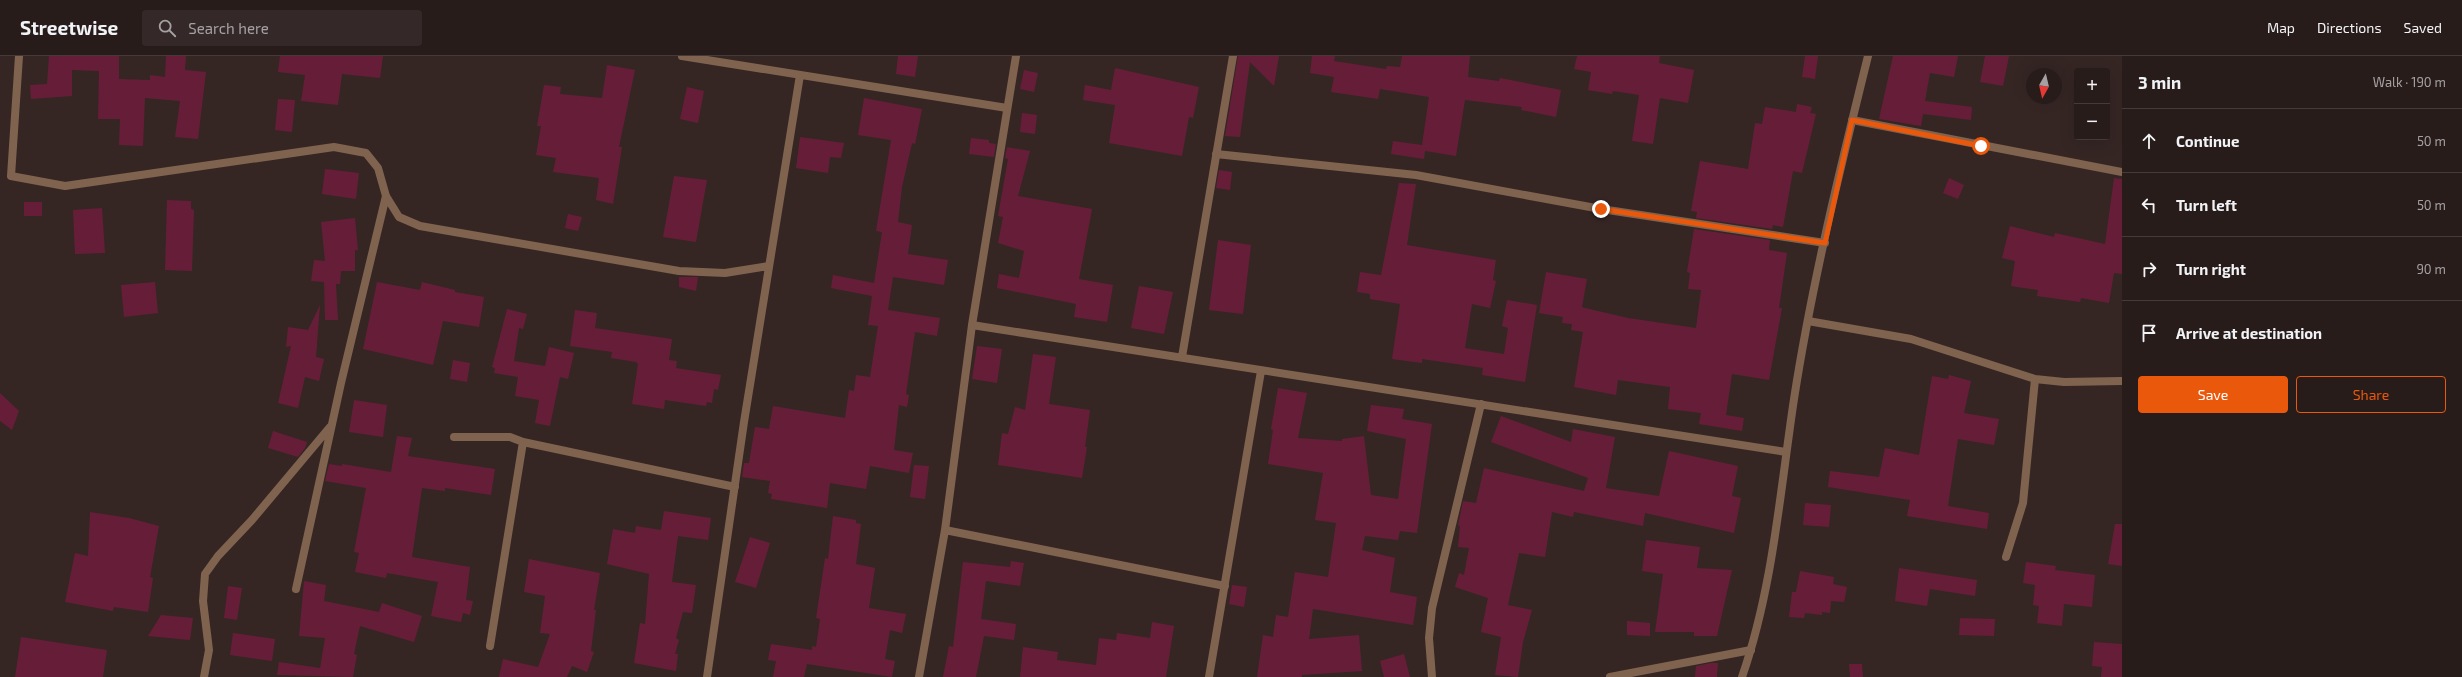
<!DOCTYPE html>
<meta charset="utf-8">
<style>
body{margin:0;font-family:"Exo 2",sans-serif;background:#342928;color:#f1f3f6}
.controls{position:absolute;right:12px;top:12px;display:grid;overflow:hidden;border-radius:4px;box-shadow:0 4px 16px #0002}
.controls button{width:36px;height:36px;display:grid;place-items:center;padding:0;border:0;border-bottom:1px solid #443a3a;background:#281c1b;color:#f1f3f6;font:20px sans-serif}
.compass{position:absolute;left:2026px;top:12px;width:36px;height:36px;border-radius:50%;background:#281c1b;box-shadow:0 4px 16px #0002;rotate:188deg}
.stop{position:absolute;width:12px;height:12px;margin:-9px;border:3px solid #ea580c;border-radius:50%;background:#fff}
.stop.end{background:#ea580c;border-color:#fff;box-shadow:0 1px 4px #0008}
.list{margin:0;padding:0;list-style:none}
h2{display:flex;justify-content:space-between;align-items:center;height:52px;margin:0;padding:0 16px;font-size:17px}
h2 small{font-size:13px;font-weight:400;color:#a5a1a3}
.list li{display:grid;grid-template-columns:26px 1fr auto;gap:12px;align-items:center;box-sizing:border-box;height:64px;padding:0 16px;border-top:1px solid #443a3a}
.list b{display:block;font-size:15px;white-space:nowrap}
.list em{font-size:13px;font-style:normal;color:#a5a1a3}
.actions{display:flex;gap:8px;padding:12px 16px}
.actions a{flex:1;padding:9px 0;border:1px solid #ea580c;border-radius:4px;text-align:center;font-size:14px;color:#ea580c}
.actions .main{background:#ea580c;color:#fff}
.icon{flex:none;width:22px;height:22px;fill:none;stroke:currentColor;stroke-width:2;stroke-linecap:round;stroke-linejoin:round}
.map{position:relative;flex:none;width:2122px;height:621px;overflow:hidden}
header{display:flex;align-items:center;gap:24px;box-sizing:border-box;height:56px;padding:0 20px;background:#281c1b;border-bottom:1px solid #443a3a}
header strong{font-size:19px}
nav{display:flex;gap:22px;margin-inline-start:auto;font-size:14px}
.search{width:280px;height:36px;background:#342928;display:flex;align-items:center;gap:10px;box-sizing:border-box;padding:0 14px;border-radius:4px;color:#a5a1a3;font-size:15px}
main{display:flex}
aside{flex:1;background:#281c1b}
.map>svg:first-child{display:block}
.building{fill:#661e38}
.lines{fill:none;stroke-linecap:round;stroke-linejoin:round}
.minor{stroke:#80634f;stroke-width:8}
.tertiary{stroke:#80634f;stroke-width:8}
.route{stroke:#ea580c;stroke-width:5}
</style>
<header>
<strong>Streetwise</strong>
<div class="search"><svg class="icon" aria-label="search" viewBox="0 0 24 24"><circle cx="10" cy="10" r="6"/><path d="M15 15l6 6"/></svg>Search here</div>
<nav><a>Map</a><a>Directions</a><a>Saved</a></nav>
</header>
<main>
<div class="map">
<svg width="2122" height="621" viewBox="0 0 2122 621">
<rect width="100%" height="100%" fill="#352624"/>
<!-- building -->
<path class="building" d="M49,0H119V23L150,24V19L165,21L166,0H186L185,14L206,16L198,83L175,81L180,45L145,42L143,90L119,89L120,63H98L99,15L72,14V40L31,43L30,29L47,28Z
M280,0H383L380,22L342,18L338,49L301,45L305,19L278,16Z
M898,0H918L915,21L896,18Z
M1238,0H1279L1274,30L1250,6L1240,81L1225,80Z
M1312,0H1335L1334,5L1386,13L1387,10L1400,11L1402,0H1470L1468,21L1499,25L1500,22L1561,34L1556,61L1521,54L1522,51L1465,44L1456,100L1425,95L1424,103L1391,98L1393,85L1422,89L1429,41L1380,33L1378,43L1331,36L1334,21L1310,17Z
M1577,0H1660L1659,7L1694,14L1688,47L1660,42L1653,88L1632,85L1639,39L1613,35L1612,38L1588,34L1591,16L1574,13Z
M1805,0H1818L1815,23L1802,21Z
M1893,0H1958L1954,21L1930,17L1925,45L1972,51L1971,64L1923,58L1921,70L1879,63Z
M1985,0H2009L2003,30L1980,26Z
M607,9L635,14L619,91H622L613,148L596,144L599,122L553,116L556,102L536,99L541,70H537L544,29L561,31L560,38L602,42Z
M1115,12L1199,31L1193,62L1189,61L1182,100L1109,87L1115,49L1083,44L1085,29L1111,34Z
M1024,14L1038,17L1034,36L1020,33Z
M687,31L704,35L698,67L680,63Z
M864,42L922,53L915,88L912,87L902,131L898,166L912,169L908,198L948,204L944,229L893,221L888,254L940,262L937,280L915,276L906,338L909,339L907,351L899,349L894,394L913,397L909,417L870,410L866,433L830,427L827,452L771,443L772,438L768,437L770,425L742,421L744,407H749L755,371L769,373L773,350L845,362L849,334L854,335L856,319L870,321L878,270L868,269L872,240L831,232L833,219L874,227L882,176L876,175L891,84L858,79Z
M278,43L295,44L292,76L275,74Z
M1797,48L1812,51L1810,57L1816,58L1802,117L1793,115L1783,171L1773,169L1772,173L1696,162L1697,156L1691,155L1700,105L1748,113L1755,67L1762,68L1765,51L1796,56Z
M1022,57L1037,59L1035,78L1020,76Z
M800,81L844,87L841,102L830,101L828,117L796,112Z
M971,82L989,84V87L996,88L994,101L969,98Z
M1007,91L1030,95L1018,140L1092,153L1079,223L1113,229L1107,266L1074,261L1076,248L997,232L999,218L1019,222L1024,195L998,187L1003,161L998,160L1008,103L1005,102Z
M325,113L359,117L356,143L322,138Z
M1219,114L1232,116L1230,134L1216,132Z
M674,120L707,124L696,186L663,181Z
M1949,122L1964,129L1958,143L1943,137Z
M2114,122L2122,123V218L2114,217L2109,247L2081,242L2080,246L2037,240L2038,234L2011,230L2015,205L2002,202L2010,170L2054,181L2055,177L2105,188Z
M1399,127L1416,128L1407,189L1496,204L1493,224L1496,225L1490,252L1472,248L1465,292L1504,298L1508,272L1502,270L1507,244L1537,249L1525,326L1482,319L1483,312L1422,303V307L1392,303L1400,248L1370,243V238L1357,236L1360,216L1381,219Z
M167,144L191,145V153L194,154L192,215L165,214Z
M24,146H42V160H24Z
M102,152L105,197L75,198L73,154Z
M568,158L582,161L578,175L565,172Z
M355,162L358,194H355V215H341L340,228H336L338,264H325L324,226L311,225L314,204L325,205L321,166Z
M1694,173L1770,184L1769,194L1787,197L1779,252H1782L1769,324L1732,318L1726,359L1744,362L1742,375L1699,368L1701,357L1668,353L1670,331L1618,324L1616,339L1574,331L1583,276L1571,274L1572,268L1562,267L1563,261L1539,257L1546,216L1587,223L1582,251L1585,252L1628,262L1696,272L1701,234L1688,233L1690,217L1687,216Z
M1218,184L1251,189L1243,258L1209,254Z
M679,221H698L696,235L679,231Z
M155,226L158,257L124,261L121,229Z
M377,226L420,234L422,226L455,234V236L484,241L479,271L443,265L433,309L363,293Z
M1139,230L1173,236L1164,278L1131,272Z
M320,249L316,301L324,303L319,325L305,321L298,352L278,347L291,290L286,291L288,271L308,274Z
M507,253L527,258L523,273L519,272L514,305L545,310L549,291L574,297L568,323L560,321L550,370L535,367L539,344L515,340L518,321L494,317L495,312L492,311Z
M575,254L597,257L595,272L672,283L669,304L677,305L676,312L721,319L718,334L714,333L712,347L707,346L706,350L665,344L664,353L632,348L638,308L636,306L611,302L612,296L570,290Z
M977,290L1002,293L997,327L972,323Z
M1033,298L1056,301L1049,348L1090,354L1085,391H1087L1082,422L998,409L1002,377L1008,378L1015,351L1025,354Z
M453,304L470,307L467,326L450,323Z
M1949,319L1971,325L1964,357L1999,363L1994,389L1958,383L1948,450L1989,457L1987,473L1907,460L1910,444L1828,431L1830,415L1879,421L1885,392L1919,399L1932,320L1948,323Z
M1278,332L1307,337L1298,382L1342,385V383L1364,380L1371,439L1398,443L1406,383L1367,375L1371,349L1404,353L1402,363L1432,368L1417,477L1400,475L1398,484L1365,480L1362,494L1395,502L1390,536L1417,541L1413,569L1313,553L1309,583L1359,579L1362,615L1302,619V621H1257L1263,579L1273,581L1276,559L1288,561L1295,516L1328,521L1336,467L1315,464L1323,417L1268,408L1273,374L1271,373Z
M0,337L19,355L12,374L0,365Z
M354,344L387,349L383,381L349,376Z
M1501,360L1571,386L1573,373L1615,381L1606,432L1659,440L1669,395L1738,410L1732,440L1741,442L1734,477L1645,457L1643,470L1574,456L1573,461L1552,456L1545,501L1519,497L1508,549L1532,554L1523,586L1518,621L1495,619L1501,581L1481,576L1488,542L1455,531L1459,517L1464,519L1469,492L1458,491L1460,470L1458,469L1463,445L1476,447L1484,412L1584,435L1588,422L1491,386Z
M273,375L307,386L305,392L298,401L268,392Z
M397,380L412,382L408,400L495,413L491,439L445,432V435L422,432L412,501L470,511L466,544L473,545L470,559L463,557L461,566L431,560L438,526L387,517L386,522L355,516L359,497L354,496L366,432L325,425L329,408L342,410V408L391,416Z
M914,409L929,410L925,443L910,441Z
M1805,447L1831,449L1829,471L1803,469Z
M664,455L711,462L708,484L678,480L672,526L696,529L692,557L683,556L676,582L679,584L675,598H678L676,615L634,607L640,567L645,568L649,518L607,508L613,473L635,477L636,470L661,474Z
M90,456L129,462L159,470L150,521L153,522L148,556L114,551L113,555L65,546L75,497L88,500Z
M833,460L856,464V467L861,468L856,508L875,512L869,552L906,558L902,577L890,574L885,603L895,605L892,621L807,608L804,621H773L776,605L768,604L771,588L812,594V590L816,591L820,563L816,562L825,502L828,503Z
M2115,468H2122V510L2108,508Z
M750,481L770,487L756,532L735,526Z
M1646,484L1700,491L1697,512L1732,514L1717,580H1694V576H1655L1663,518L1642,515Z
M529,503L600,517L594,554H596L591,595L594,596L587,616L572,610L567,621H499L503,603L538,611L550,578L540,577L545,540L524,536Z
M1011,505L1024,507L1020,530L986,525L981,563L1016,568L1014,584L984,580L976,621H943L949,590L953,591L963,506L1010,511Z
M2026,506L2056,510L2055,514L2095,519L2092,551L2064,548L2062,570L2037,567L2039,550L2033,549L2035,529L2023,527Z
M1899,512L1977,524L1975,540L1930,533L1927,550L1895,545Z
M1800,515L1834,521L1833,528L1847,531L1844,546L1831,545L1830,557L1822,556V559L1805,557L1804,562L1789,561L1792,536H1796Z
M304,525L326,529L324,545L379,556L382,547L422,560L414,586L360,570L354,598L357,599L353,621L277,619L279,606L320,612L325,582L299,580Z
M1232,529L1247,531L1244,551L1229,548Z
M228,530L242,532L237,564L224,562Z
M161,559L193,562L190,584L148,580Z
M1960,562L1995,563L1994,580L1959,579Z
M1627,565L1650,567V580L1627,579Z
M1152,566L1174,570L1166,621H1020L1023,591L1058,596L1057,604L1096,609L1099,582L1116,584L1117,577L1150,582Z
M233,577L275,583L272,605L230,599Z
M21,581L107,594L103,621H15Z
M2094,586L2122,588V621H2101L2102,611L2092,610Z
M1404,598L1410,621H1384L1380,605Z
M1711,607H1718L1717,621H1695L1696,610Z
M1849,608H1862L1863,621H1850Z"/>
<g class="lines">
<!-- minor -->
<path class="minor" d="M19,0L11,120L65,130L334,91L366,97L378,112L386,140L399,161L420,170L679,215L725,217L769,210
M682,0L1007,52
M1852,64L2122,116
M1216,98L1416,119L1601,153L1825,187
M1808,265L1911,283L2035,323L2064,326L2122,325
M972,269L1786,396
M1182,301L1233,0
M454,381H510L523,386L735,431
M945,474L1225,530
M2006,501L2023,447L2035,323
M296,533L341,327L386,140
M490,590L523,386
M204,621L209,594L203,545L205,518L218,500L252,464L330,371
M707,621L744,366L800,19
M919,621L945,474L972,269L1016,0
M1209,621L1261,315
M1432,621L1429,582L1432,552L1481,348
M1610,621L1751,594"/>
<!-- tertiary -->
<path class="tertiary" d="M1742,621C1773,532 1780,436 1794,343C1812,227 1840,113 1868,0"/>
</g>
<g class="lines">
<!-- route -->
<path class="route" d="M1601,153L1825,187L1852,64L1981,90"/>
</g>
</svg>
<div class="controls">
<button>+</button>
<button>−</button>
</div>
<svg class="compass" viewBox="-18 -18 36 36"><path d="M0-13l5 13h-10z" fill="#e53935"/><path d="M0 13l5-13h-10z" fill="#a5a1a3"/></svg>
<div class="stop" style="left:1981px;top:90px"></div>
<div class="stop end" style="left:1601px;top:153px"></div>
</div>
<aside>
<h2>3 min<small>Walk · 190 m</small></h2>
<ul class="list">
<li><svg class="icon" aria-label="ahead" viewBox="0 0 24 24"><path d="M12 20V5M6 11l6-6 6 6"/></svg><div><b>Continue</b></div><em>50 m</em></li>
<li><svg class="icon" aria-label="left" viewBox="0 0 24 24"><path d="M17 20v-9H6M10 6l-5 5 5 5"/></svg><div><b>Turn left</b></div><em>50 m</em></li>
<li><svg class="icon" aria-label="right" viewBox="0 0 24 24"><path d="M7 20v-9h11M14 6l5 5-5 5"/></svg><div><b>Turn right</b></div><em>90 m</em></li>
<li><svg class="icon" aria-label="arrive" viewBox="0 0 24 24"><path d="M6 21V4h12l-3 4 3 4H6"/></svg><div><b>Arrive at destination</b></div></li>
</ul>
<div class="actions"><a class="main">Save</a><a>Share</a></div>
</aside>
</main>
